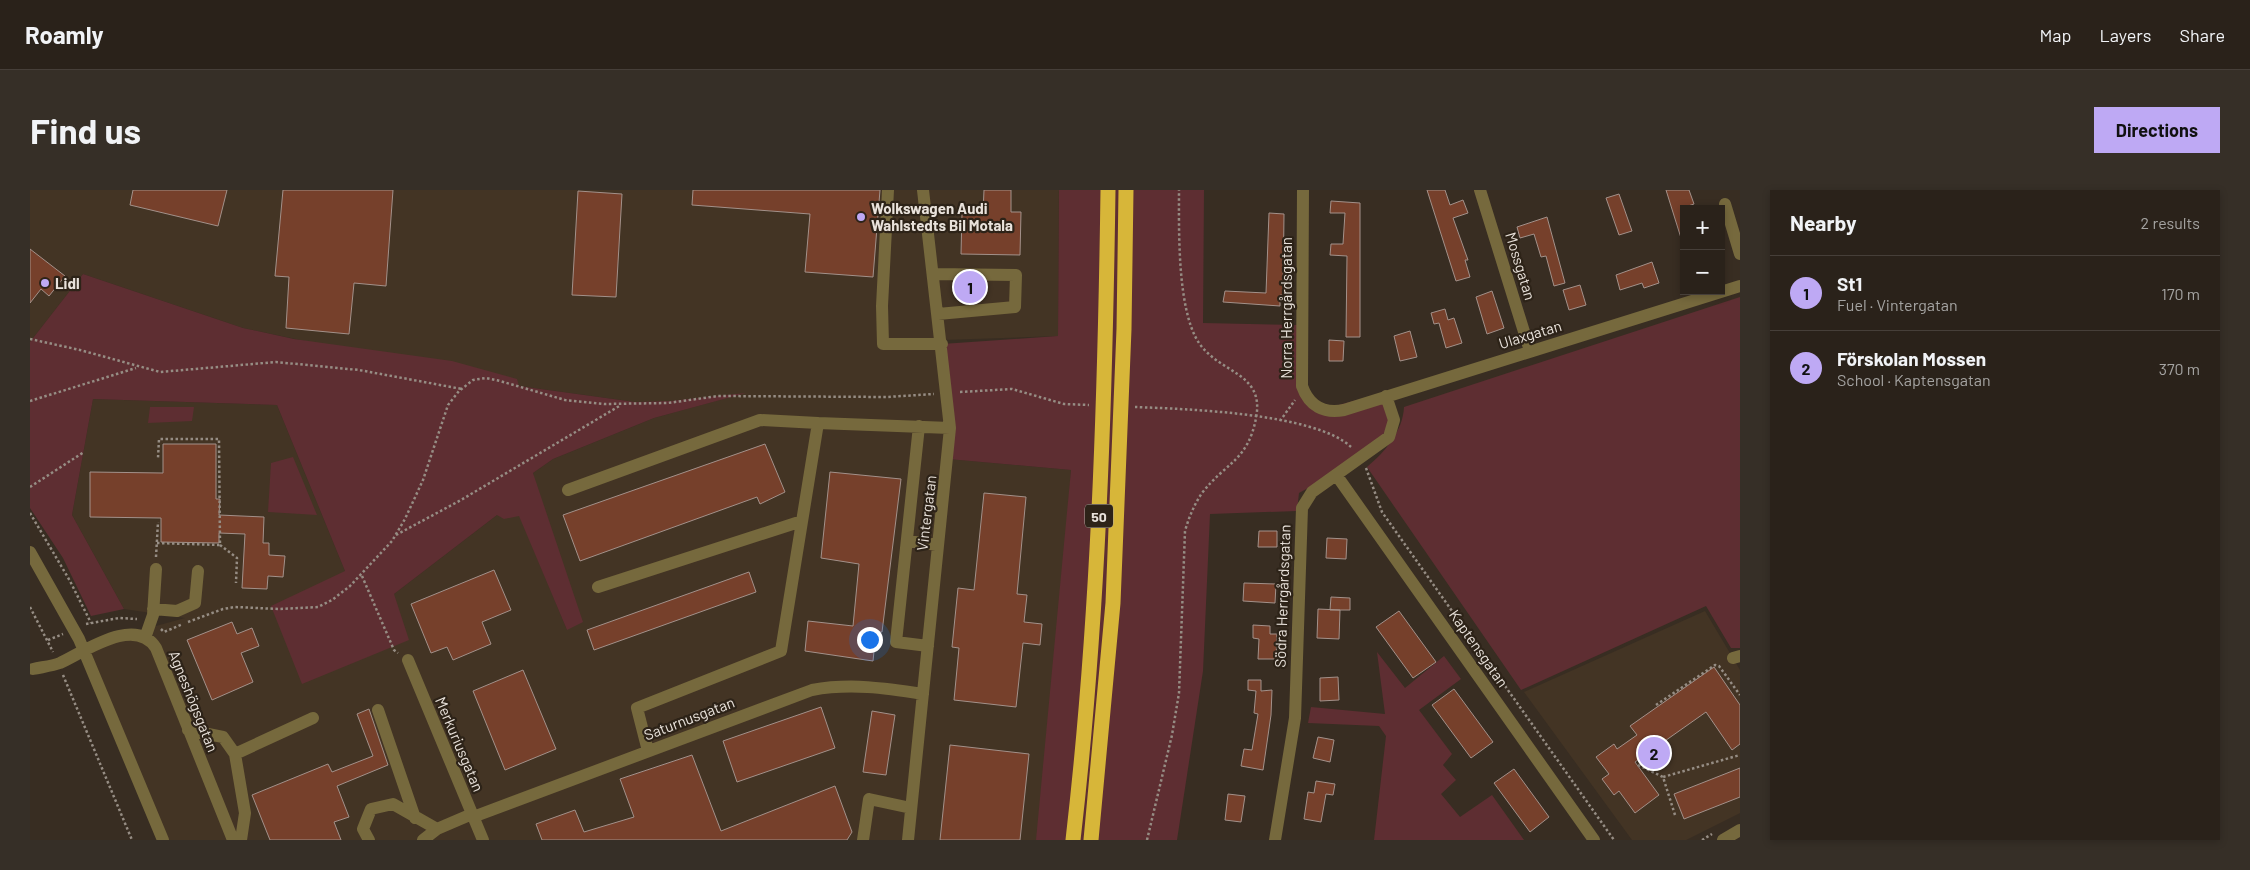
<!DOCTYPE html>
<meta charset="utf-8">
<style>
body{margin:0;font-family:Barlow,sans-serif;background:#362f27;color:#f1f3f6}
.controls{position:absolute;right:15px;top:15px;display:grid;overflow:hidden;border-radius:0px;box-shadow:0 2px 8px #0003}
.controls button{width:45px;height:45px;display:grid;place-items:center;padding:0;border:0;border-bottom:1px solid #463f39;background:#2a221a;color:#f1f3f6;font:25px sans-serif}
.you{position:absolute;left:839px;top:449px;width:18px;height:18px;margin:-12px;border:4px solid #fff;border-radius:50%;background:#1a73e8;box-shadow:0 0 0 8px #1a73e833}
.badge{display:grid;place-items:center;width:32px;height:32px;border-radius:50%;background:#bea9f4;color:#111;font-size:16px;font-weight:700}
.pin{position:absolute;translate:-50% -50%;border:2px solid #fff;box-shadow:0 1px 5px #0006}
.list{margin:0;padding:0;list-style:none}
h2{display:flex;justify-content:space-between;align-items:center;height:65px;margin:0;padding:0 20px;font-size:21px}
h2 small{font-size:16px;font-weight:400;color:#a5a4a2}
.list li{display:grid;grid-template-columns:32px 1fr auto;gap:15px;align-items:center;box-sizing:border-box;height:75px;padding:0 20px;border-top:1px solid #463f39}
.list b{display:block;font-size:19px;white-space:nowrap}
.list p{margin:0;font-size:16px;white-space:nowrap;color:#a5a4a2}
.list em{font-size:16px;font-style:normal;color:#a5a4a2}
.map{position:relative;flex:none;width:1710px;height:650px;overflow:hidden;border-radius:0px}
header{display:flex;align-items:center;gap:30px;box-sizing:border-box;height:70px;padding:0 25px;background:#2a221a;border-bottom:1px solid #463f39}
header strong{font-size:24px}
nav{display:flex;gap:28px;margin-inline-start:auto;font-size:18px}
.intro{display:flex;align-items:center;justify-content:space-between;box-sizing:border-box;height:120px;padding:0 30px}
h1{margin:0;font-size:35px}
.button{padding:12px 22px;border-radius:0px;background:#bea9f4;color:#111;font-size:18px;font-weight:700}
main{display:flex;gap:30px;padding:0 30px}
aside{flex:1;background:#2a221a;border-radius:0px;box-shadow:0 2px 8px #0003}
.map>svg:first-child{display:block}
.built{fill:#433424}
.green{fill:#5e2e32}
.building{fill:#76402b;stroke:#a3918a}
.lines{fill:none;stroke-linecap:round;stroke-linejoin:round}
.path{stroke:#968d84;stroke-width:2.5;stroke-dasharray:2.5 2.5;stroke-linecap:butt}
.minor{stroke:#76693d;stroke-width:12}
.highway{stroke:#d7b639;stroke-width:15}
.poi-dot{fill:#bea9f4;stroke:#2d2318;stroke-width:2}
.labels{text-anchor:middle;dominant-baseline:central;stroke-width:4.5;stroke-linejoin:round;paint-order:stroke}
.shield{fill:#2d2318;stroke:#b1a9a0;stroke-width:1}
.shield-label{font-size:14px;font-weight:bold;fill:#e9e2db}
.poi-label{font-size:15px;font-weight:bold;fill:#e9e2db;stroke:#2d2318;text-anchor:start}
.street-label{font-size:15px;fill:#e9e2db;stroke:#2d2318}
</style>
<header>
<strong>Roamly</strong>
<nav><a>Map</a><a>Layers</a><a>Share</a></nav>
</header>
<div class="intro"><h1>Find us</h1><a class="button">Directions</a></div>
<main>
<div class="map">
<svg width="1710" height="650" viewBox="0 0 1710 650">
<rect width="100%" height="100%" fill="#382d22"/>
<!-- built -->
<path class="built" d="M0,0H1029L1028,146L912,150L919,269L1041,280L1013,650H136L57,455L155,428L94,419L42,325L63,209L247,215L315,381L364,404L484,312L537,440L503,283L523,269L624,228L711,204L640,211L605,212L482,195L213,138L53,84L0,152Z
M1675,421L1710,480V623L1656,650H1602L1494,502Z"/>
<!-- green -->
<path class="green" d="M1029,0H1174L1173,133L1269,135L1268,197L1290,220L1360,201C1360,211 1361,222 1359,232C1352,262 1294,289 1269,303L1267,321L1180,324L1173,481L1147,650H1006L1041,280L918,269L912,154L1028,146Z
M53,84L213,138L264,149L422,171L487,189L489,196L605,212L640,211L716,203L624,228L523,269L503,283L553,432L537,440L489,326L474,329L467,325L364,404L379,450L272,494L241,416L315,381L247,215L63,209L42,325L94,419L61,426L33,368L0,318V152Z
M1710,107V458H1701L1676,416L1491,500L1337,277C1355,262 1373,241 1374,217Z
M120,217H164L162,231L118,233Z
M263,267L287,325L238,322L241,273Z
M1347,462L1375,498L1414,466L1431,489L1389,520L1422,564L1413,575L1426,590L1411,604L1430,627L1462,605L1494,650H1344L1356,546L1349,536L1278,533L1281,517L1355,524Z"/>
<!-- building -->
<path class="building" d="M103,0H197L188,36L100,15Z
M253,0H363L356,96L324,93L319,144L256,138L259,87L245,86Z
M663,0H850L843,87L775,82L780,24L662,15Z
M954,0H981V22H991L990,65L931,64L932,23H953Z
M1397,0H1415L1420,15L1433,10L1438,23L1423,28L1438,70H1435L1440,87L1426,91Z
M1636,0H1659L1664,14L1658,16L1659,19H1654V47L1651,48Z
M548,1L592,4L586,107L542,105Z
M1589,4L1602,41L1589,45L1576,8Z
M1301,11L1330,13V147H1316L1317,66L1300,65L1301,54H1313L1315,23H1300Z
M1239,23L1254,24L1253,105H1250V116L1193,112L1195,101L1236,103Z
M1517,27L1535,93L1524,96L1516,66L1511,67L1504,44L1490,48L1487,37Z
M0,59L35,86L19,106L11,99L0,113Z
M1622,72L1629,93L1614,98L1612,93L1590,100L1586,85Z
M1550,95L1556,115L1539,120L1533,100Z
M1462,101L1474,138L1457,144L1446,107Z
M1415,119L1418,130L1424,128L1432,153L1416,158L1409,133L1404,134L1401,123Z
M1380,141L1387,167L1370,171L1364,146Z
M1299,150L1314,151L1313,171H1299Z
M133,254H186V309H190L189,325L234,327L233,353H239V365L255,366L253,387L238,386L237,399L212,398L215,344L189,343V353L131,352V328L60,327V282L133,283Z
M735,254L755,302L730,314L727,307L550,371L533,325Z
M800,282L871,289L852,442H846L843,471L775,461L778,431L823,436L829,374L791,368Z
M954,303L996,307L987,404L997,405L994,432L1012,434L1010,455L993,453L986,517L924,510L929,458L922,457L928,398L944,400Z
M1229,341H1247V357H1228Z
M1297,348L1317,349L1316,369L1296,368Z
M464,380L481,420L452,432L461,454L423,470L417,457L401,463L381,414Z
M719,382L726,402L564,460L557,440Z
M1214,393L1246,394L1245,413L1213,411Z
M1301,407L1320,408V420H1300Z
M1288,419L1310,420L1309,449L1287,448Z
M1369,421L1406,472L1383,488L1346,437Z
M202,432L207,444L222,438L229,456L211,463L223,492L182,510L157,450Z
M1223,435L1240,436V444H1247L1246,469H1228L1229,449L1223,448Z
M1684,477L1710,515V554L1702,560L1676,522L1605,572L1629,605L1605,623L1589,601L1584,605L1572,589L1579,584L1566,567L1584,554L1587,559L1607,545L1600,536Z
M493,480L526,559L475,580L443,501Z
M1308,487L1309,510L1290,511V488Z
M1218,490H1231V501L1242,500L1241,525L1233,580L1211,576L1214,559L1222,560L1228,524L1224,523L1226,501L1218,500Z
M1424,499L1463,552L1441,568L1402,515Z
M791,517L805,558L707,592L693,551Z
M339,519L358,575L307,596L319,627L304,632L311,650H240L222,605L298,574L302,582L343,566L327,524Z
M842,521L865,525L856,585L833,582Z
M1288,547L1304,550L1300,572L1283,568Z
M920,555L999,564L990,650H910Z
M662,565L691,641L805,596L822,642L817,650H512L506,634L545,620L554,642L604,627L590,589Z
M1710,578V607L1654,629L1644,604Z
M1484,579L1519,627L1500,642L1464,593Z
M1286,591L1305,594L1303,605L1296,604L1291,632L1274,629L1278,602L1284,603Z
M1198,604L1215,606L1211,632L1195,630Z"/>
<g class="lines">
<!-- path -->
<path class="path" d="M0,149L50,160L130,182L246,172L329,180L432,199
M930,202L982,199L1034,214L1059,215
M0,211L106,178
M1105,217C1156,219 1285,223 1321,257
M1250,231L1265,210
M1336,278L1352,322L1584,650
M0,297L54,262
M0,323L40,391L61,433
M366,345L431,310L591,215
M127,353L190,355L189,249H129L128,268
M190,355L207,368L206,393
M126,367L128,332
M332,386L364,460L368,463
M0,417L23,462
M158,432L193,419L205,417L249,419L288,417L302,410L320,396L362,351L375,329L393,290L418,215L429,201L443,190L456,188L470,191L535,210L575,214L638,213L688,206L857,207L904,204
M56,434L89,428L107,429
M131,439L134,442L153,434
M18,450L33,444
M33,485L102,650
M1626,515L1685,475L1689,476L1710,505
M1608,575L1633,587
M1645,625L1633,587L1710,565
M1117,650L1142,545L1149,503L1155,341C1159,327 1164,315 1172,303C1195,273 1218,271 1226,228C1235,182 1190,184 1169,153C1147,120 1149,40 1149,0
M1672,650L1682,644"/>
<!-- minor -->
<path class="minor" d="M858,0L852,116L853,154H912
M1273,0L1272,196C1279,216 1294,224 1314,220L1710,96
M1450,0L1500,161
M1695,14L1710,64
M903,84L986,85L985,117L908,124
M889,236L866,452L898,456
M1307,286L1564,650
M538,300L730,230L788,233
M877,351L908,355
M0,362L49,449L133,650
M568,397L772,331
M123,419L147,421L165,413L168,381
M115,448L123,425L126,379
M1703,468L1710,466
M378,470L453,650
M3,479C12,477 22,476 30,473C54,462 105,425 126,458L203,650
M348,520L385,628
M158,540L193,547L205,564L215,623L211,650
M618,561L607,518L751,461L788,233L920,238
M205,564L283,528
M443,627L782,500C820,493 855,498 893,504
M339,650L333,639L341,619L363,614L407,639
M393,650L407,639L442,624
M833,650L839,609L881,618
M878,650L920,238L893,0
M1245,650L1265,528L1272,318L1282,302L1359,247L1364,230L1356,206
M1693,650L1710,640"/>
<!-- highway -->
<path class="highway" d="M1043,650C1068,434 1075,217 1078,0
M1061,650L1083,413L1094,139L1096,0"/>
</g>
<!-- markers -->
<g class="poi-dot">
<circle cx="831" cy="27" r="5"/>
<circle cx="15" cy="93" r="5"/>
</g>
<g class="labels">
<!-- shield labels -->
<rect class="shield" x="1055" y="314.5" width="28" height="23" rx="4"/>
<g class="shield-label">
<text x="1069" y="326">50</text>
</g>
<!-- poi labels -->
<g class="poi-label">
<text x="841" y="18">Wolkswagen Audi<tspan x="841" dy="17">Wahlstedts Bil Motala</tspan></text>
<text x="25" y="93">Lidl</text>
</g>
<!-- street labels -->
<g class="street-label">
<text transform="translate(1491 76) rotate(73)">Mossgatan</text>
<text transform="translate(1256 118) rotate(-90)">Norra Herrgårdsgatan</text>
<text transform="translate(1500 144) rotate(-17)">Ulaxgatan</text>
<text transform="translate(896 323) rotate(-83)">Vintergatan</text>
<text transform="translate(1252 406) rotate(-88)">Södra Herrgårdsgatan</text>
<text transform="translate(1449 458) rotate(55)">Kaptensgatan</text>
<text transform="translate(164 511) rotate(68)">Agneshögsgatan</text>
<text transform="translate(659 528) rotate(-21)">Saturnusgatan</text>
<text transform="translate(430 554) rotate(67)">Merkuriusgatan</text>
</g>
</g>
</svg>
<div class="controls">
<button>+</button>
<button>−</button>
</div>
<div class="you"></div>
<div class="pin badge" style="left:940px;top:97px">1</div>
<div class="pin badge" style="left:1624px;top:563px">2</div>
</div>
<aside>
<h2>Nearby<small>2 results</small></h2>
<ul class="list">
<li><span class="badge">1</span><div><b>St1</b><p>Fuel · Vintergatan</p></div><em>170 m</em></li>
<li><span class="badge">2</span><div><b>Förskolan Mossen</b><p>School · Kaptensgatan</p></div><em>370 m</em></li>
</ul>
</aside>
</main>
